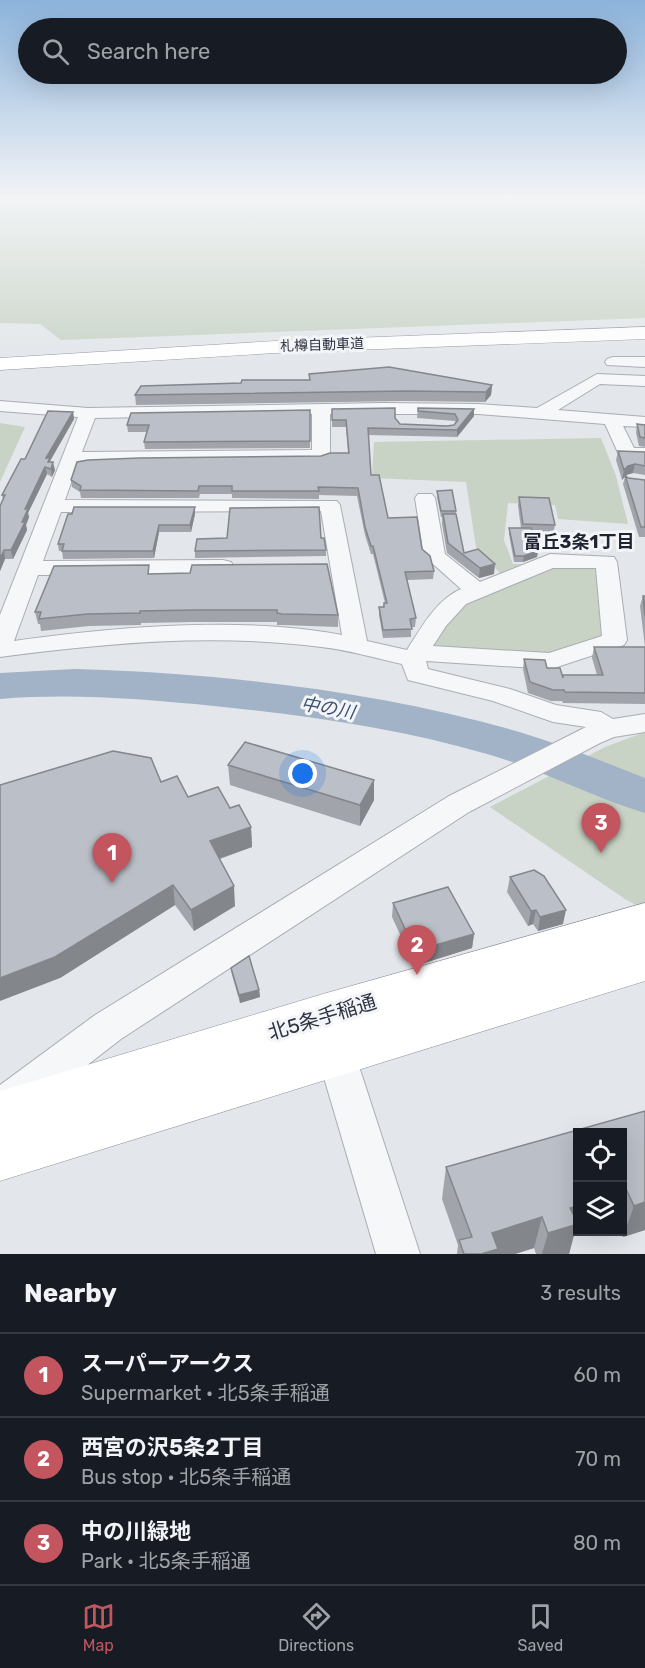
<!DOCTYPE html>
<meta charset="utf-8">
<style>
body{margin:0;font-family:Rubik,"Noto Sans JP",sans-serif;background:#242831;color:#f1f3f6}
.controls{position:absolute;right:18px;bottom:18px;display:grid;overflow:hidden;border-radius:0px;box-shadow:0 6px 24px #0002}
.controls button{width:54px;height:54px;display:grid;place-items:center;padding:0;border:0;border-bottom:2px solid #363941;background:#171b24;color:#f1f3f6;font:30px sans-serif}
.you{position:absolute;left:303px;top:774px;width:21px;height:21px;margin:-15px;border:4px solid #fff;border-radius:50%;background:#1a73e8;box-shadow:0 0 0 9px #1a73e833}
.badge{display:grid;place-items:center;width:39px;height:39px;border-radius:50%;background:#c3555f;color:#fff;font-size:20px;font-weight:700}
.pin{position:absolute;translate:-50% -50px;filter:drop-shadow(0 2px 3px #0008)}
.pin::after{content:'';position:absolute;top:32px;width:21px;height:18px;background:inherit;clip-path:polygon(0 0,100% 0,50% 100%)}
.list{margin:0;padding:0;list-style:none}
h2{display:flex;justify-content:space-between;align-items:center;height:78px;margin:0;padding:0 24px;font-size:26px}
h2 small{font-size:20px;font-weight:400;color:#9ea1a6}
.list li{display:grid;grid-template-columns:39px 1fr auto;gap:18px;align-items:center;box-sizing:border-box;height:84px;padding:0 24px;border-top:2px solid #363941}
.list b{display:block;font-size:22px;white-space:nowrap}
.list p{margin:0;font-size:20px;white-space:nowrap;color:#9ea1a6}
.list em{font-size:20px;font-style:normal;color:#9ea1a6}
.icon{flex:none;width:33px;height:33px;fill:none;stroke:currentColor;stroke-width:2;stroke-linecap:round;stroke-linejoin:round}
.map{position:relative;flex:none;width:645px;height:1254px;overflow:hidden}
.search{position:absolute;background:#171b24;box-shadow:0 6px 24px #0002;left:18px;right:18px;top:18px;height:66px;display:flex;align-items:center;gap:15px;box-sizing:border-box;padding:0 21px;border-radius:33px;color:#9ea1a6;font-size:22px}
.sheet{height:330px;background:#171b24}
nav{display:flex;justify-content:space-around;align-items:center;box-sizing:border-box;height:84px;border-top:2px solid #363941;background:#171b24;font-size:16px;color:#9ea1a6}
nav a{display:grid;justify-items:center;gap:3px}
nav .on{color:#c3555f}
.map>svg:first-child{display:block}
.green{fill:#c8d3c5}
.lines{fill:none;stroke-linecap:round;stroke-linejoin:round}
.river{fill:#a2b2c7;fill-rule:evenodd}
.minor-casing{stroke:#a9adb4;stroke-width:2}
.highway-casing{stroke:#8c93a0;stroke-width:1}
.minor{fill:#f6f7f9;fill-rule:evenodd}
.highway{fill:#fff;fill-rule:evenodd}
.wall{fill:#a1a4ab}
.shaded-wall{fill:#83868b}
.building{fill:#bbbfc7;stroke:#83868b;stroke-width:1.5}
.labels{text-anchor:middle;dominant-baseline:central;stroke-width:6;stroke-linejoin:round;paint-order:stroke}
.far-street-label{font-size:14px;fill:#2d3341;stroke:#f3f5f8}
.neighbourhood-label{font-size:18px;font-weight:bold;fill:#1f2432;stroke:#f3f5f8}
.water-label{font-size:18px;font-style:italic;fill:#3a5071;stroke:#f3f5f8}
.near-street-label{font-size:20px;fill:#2d3341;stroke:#f3f5f8}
</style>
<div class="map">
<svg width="645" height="1254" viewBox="0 0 645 1254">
<rect width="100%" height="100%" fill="#e3e6ea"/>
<!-- green -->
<path class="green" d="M0,196H645V318L61,340L40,324L0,323Z
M0,423L25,427L0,482Z
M601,438L616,476L628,524L558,519L555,505L508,503L504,540L513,564H600L607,637L550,656L436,649L431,645L468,600L509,583L476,547L466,482L372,478L374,442Z
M645,732V910L625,899L490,807L605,747Z"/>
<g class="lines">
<!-- river -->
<path class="river" d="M75,669C220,673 377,691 516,731C560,744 602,761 645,778V813C591,797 541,769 487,754C398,728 306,715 214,706C142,699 72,693 0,699V673Z"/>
<defs>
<path id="minor" d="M613,357H645V367L607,365L605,362L607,359Z
M597,374L645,376V386L600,384L558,410L645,417V427L623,426L634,448H645V460L620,457L605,424L478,414H330V455L328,459L321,461L78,463L65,500L337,501L340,505L367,641L407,650C421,628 436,600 461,589L424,556L415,498L418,494H432L435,498L445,554L480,582L550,554L614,557L617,562L627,640L624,645L551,669L426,661L428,669L510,689L556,705L601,712L613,719L645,714V732L614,737L600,743L469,812L121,1039L14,1122L0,1128V1085L95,1015L449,796L586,727L553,722L493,701L408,680L402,664C375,658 348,650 321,647C215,633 105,643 0,657V615L78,417L0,411V401L88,408L383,403L478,404L537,408ZM312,414V450L82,452L95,418ZM321,511L342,635C243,616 114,627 14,641L38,575L223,574L231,572L234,567L231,562L223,560L43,561L61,512ZM553,568H596L602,636L549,653L433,646L446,626L466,604Z
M336,1037L349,1042L355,1054L420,1254H376L317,1054L323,1042Z"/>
<path id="highway" d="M645,327V339L275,353L0,370V358L275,341Z
M645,903V941L641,942L645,941V981L0,1181V1091L323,994Z"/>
</defs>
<!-- minor casing -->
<use href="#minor" class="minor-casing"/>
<!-- highway casing -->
<use href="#highway" class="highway-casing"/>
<!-- minor -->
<use href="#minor" class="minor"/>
<!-- highway -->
<use href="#highway" class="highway"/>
</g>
<!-- wall -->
<path class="wall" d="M309,374L492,385L491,395L485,402L406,401L136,405L135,395L241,383L309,380Z
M418,408L474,416L457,437L368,435L371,475L388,518L422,549L434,571L433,579L407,580L416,618L415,627H411V637L383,638L379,615V607H383L384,603H385L373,554H371L365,535L357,496L319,495V499L232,498V494H200L199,498H81L80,492L72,487L71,480L321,456L348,453L346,427H332V409L395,418L400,424L447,426L454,425L456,423L455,421L417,418Z
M310,410V448L145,449L144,442L147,432H128L127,425Z
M73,412L74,419L50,461L55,470L52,477L47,474L28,513L29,517L26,525L27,530L13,559H5L0,571L3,500L2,495L25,459Z
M637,424L645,425V447L639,446L636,433Z
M618,451L645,452V475L633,473L626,475L628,478L645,480V537H639L623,484L625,477L622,480L616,460Z
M437,491L456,511V516L464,553L494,574L479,578L447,553L442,524V517H441L437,497Z
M519,497L555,525L553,535L533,534L538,551L537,557L523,562H514L509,534V528H521L518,506Z
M195,514L191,532H159L154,558L63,559L62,551H59L58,544Z
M321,538L326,550V556L195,558V551Z
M150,574L338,615V627L282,625H277V622H194L141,623V625L89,626L41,631L40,624H38L35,612Z
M643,596H645V647L640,606Z
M594,647H645V704L563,703L562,701H551L528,693L523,669L524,659L547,668L562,676L597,675L592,658Z
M228,765L374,800L360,826L230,785Z
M161,782L188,797L251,827L252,847L220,859L235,906L194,931L175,905L60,978Z
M510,877L563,924L538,931L533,924L528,926L507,892Z
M393,903L474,934L472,948L424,963L413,942L405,945L392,917Z
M231,968L259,990L260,997L240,1003L232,975Z
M645,1111V1230L623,1237L620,1232H622V1132L574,1235L569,1254H536L534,1248L515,1254H457L458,1245L442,1199L446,1167Z"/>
<!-- shaded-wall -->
<path class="shaded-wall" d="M492,385L491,395L485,402L486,392Z
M474,409V416L457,437V430Z
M73,412L74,419L50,461L51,465L49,470L46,458Z
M53,462L55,470L52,477L51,469Z
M635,464L633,473L626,475L622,480L624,470L628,466Z
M45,467L47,474L28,513L29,517L26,525L27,530L13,559L11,550L22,522L25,509Z
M195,507V514L191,532L190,525Z
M159,525V532L154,558L153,551Z
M4,550L5,559L0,571V559Z
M538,551L537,557L523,562L524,556Z
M495,564L494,574L479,578L480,568Z
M374,780V800L360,826V805Z
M251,827L252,847L212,861L210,841Z
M173,885L175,905L60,978L0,1001V978Z
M234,886L235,906L194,931L191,910Z
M536,910L533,924L528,926L531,911Z
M566,910L563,924L538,931L540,917Z
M414,928L413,942L405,945L406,931Z
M474,934L472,948L424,963L425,948Z
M259,990L260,997L240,1003L239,995Z
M627,1191L622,1203V1193Z
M645,1202V1230L623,1237L634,1206Z
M578,1206V1232H586L574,1235L569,1254H542L548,1233L570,1208Z
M542,1217L534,1248L515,1254H481L492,1233Z"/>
<!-- building -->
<path class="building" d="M389,367L492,385L486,392L406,391L135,395L141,386L241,383L242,380H310L309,374Z
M395,408V418L400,424L447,426L454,425L458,420L455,414L418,411V408L474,409L457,430L368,428L371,475H379L388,518L417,517L422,549L430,556L434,571L405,572L416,618L410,619L412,629L383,630L379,607H384V603H387L373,546H371L365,527L358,488L318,487L319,491H232V486H199L198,491L80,490L81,486L71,480L77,462L88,460L139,458L321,456L330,453H349L346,420H332V409Z
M310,410V441L144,442L149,425H127L131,413Z
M48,411L73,412L46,458H50L48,462H53L51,469L45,467L25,509H28L22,522H25L11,550H4L0,559V506L5,495H2L21,459H25Z
M637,424L645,425V438L640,437Z
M618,451L645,452V466L635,464L628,466L624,470Z
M625,475L628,478L645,480V527H641Z
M452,490L456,511H441L437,491Z
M519,497L549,498L555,525L523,524Z
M74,507H195L190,525H159L153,551H62L64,544H58L68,514H72Z
M319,507L321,538H324L326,550L195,551L197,539L227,538L230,508Z
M443,514H456L464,553L478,549L495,564L480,568L448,543Z
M509,528H531L538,551L524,556H515Z
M327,564L338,615L282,614L277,613V610H193L140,611V613L87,614L39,619L41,612H35L54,566L149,565L148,574L190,573L192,565Z
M643,596H645V616Z
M594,647H645V693L565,692L564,690H553L530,682L524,659L545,660L547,668H560L563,678V675H603Z
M245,742L374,780L360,805L228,765Z
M113,751L151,758L161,782L177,776L188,797L218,787L230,808L239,805L251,827L210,841L234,886L191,910L173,885L55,957L0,978V785Z
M534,870L544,876L566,910L540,917L536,910L531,911L510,877Z
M448,887L474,934L425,948L414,928L406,931L393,903Z
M249,956L259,990L239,995L231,968Z
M645,1111V1202L634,1206L627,1191L622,1193V1132H578V1206L570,1208L578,1224L548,1233L542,1217L492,1233L498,1249L481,1254H464L459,1240L472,1237L446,1167Z"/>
<!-- sky -->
<linearGradient id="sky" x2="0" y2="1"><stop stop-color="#8cb3db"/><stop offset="0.53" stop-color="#f2f4f6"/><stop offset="1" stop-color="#f2f4f6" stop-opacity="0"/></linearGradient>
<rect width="645" height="371" fill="url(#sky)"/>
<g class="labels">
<!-- far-street labels -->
<g class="far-street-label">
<text transform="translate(322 345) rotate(-2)">札樽自動車道</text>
</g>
<!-- neighbourhood labels -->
<g class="neighbourhood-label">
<text x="579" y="542">富丘3条1丁目</text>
</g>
<!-- water labels -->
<g class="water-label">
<text transform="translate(328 708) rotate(10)">中の川</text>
</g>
<!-- near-street labels -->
<g class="near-street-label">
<text transform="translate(322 1017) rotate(-17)">北5条手稲通</text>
</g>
</g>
</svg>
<div class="controls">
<button><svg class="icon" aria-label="locate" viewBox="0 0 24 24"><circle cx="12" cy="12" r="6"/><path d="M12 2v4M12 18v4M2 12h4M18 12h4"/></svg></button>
<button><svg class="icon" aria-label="layers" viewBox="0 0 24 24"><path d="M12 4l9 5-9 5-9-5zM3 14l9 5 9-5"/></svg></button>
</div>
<div class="you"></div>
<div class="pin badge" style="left:112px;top:883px">1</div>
<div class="pin badge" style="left:417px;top:975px">2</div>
<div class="pin badge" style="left:601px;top:853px">3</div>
<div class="search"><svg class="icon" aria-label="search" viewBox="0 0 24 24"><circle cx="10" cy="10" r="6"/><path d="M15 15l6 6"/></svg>Search here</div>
</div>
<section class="sheet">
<h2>Nearby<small>3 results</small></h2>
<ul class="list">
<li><span class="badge">1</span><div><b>スーパーアークス</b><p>Supermarket · 北5条手稲通</p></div><em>60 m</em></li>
<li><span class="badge">2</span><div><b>西宮の沢5条2丁目</b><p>Bus stop · 北5条手稲通</p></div><em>70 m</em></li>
<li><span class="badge">3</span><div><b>中の川緑地</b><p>Park · 北5条手稲通</p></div><em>80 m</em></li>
</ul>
</section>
<nav>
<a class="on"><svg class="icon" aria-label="map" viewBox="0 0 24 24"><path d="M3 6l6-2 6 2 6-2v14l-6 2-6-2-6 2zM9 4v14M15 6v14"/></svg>Map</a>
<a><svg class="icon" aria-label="directions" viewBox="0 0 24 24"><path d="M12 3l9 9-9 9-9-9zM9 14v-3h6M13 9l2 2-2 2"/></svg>Directions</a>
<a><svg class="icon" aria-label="saved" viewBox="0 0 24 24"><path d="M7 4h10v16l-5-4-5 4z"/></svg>Saved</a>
</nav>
